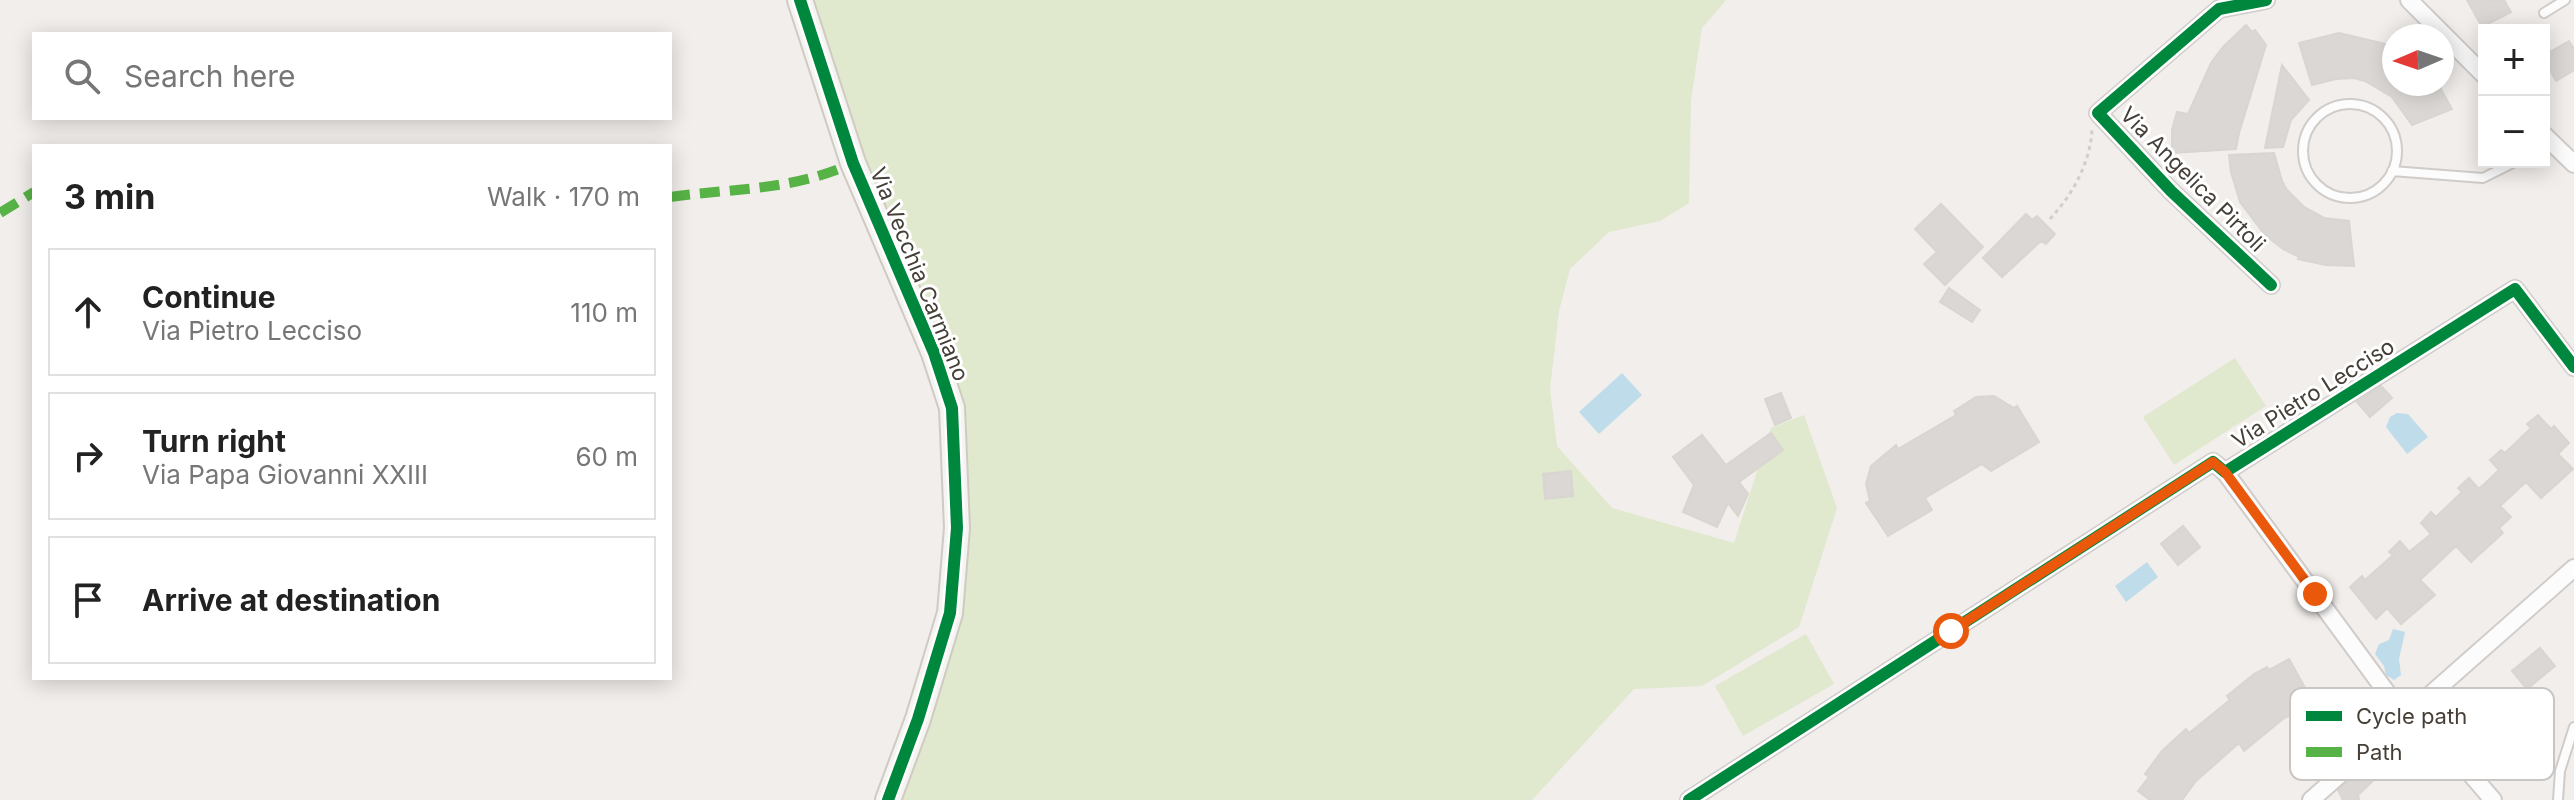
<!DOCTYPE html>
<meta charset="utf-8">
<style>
body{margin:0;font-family:Inter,sans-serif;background:#f6f6f6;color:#222}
.controls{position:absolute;right:24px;top:24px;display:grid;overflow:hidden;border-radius:0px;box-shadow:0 4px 20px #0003}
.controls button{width:72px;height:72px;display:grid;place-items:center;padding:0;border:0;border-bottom:2px solid #e0e0e0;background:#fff;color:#222;font:40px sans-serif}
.compass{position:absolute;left:2382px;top:24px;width:72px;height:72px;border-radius:50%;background:#fff;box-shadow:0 4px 20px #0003;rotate:268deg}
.stop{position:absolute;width:24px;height:24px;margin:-18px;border:6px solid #ea580c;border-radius:50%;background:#fff}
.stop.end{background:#ea580c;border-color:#fff;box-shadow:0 2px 8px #0008}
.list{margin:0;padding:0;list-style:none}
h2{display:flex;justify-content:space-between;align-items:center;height:104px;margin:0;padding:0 32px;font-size:34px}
h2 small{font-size:26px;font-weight:400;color:#767676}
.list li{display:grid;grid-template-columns:52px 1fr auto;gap:24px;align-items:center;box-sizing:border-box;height:128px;margin:0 16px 16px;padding:0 16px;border:2px solid #e0e0e0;border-radius:0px}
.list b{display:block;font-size:30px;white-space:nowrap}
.list p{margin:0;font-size:26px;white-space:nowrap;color:#767676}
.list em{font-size:26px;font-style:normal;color:#767676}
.icon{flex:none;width:44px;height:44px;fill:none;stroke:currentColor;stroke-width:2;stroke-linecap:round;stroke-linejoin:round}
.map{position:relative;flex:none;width:2574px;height:800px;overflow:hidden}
.search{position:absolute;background:#fff;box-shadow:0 4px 20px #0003;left:32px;top:32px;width:640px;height:88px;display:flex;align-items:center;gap:20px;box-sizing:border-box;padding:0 28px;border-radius:0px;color:#767676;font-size:30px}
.panel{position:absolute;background:#fff;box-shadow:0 4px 20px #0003;left:32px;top:144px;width:640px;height:536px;border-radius:0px}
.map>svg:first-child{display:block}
.green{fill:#e0e8cd}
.water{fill:#bfdcea}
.building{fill:#dad7d4;stroke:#d9d5d1;stroke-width:2}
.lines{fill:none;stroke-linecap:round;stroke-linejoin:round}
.lane-casing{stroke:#cfccc9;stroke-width:12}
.street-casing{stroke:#cfccc9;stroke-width:20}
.secondary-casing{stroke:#cfcac3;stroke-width:28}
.path{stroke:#d1cecb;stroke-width:3;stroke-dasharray:4 4;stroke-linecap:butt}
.lane{stroke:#fdfcfc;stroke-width:8}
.street{stroke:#fdfcfc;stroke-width:16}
.secondary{stroke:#f6f4f0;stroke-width:24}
.quiet{stroke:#57b346;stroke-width:10;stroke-dasharray:20 10;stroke-linecap:butt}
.cycleway-casing{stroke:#fff;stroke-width:17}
.cycleway{stroke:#00873e;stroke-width:12}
.route{stroke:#ea580c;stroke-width:10}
.labels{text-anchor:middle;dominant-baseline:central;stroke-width:6;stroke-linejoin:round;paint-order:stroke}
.street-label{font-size:22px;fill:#463f38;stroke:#fff}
.key{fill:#fff;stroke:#c8c5c3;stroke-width:2}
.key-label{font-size:22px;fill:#463f38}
</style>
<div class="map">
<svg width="2574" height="800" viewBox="0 0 2574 800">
<rect width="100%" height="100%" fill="#f1eeeb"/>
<!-- green -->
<path class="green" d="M806,0H1726L1702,28L1691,100L1689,203L1660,221L1609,232L1570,269L1559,311L1550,389L1557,446L1612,508L1734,543L1771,428L1804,415L1837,508L1799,627L1702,686L1634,689L1532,800H892L932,696L963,406L856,153Z
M2235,358L2266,406L2174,465L2143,417Z
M1806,634L1834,684L1743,736L1715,686Z"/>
<!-- water -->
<path class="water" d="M1622,373L1642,395L1599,434L1579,412Z
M2397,413L2408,414L2428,437L2407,454L2386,427L2390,417Z
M2147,562L2158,577L2126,602L2115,586Z
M2393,629L2405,632L2399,659L2401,675L2394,680L2386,675L2384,666L2375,654L2379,644L2389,640Z"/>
<!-- building -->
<path class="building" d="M2467,0H2504L2511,12L2482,27Z
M2246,25L2252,32L2255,30L2266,45L2239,133L2236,149L2172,153V130L2177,112L2188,114L2211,63L2223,47Z
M2339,33L2394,46V84H2438L2452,109L2412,125L2392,97L2365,81L2354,78L2336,79L2312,85L2299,43Z
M2569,41L2574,49V70L2556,81L2544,59L2550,56L2548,53Z
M2282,65L2309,100L2291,120L2283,147L2265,148Z
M2274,153L2282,181L2287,190L2304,207L2324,218L2349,221L2354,266L2326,265L2298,259L2299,257L2283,249L2265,235L2240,202L2231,172L2229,155Z
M1941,204L1983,247L1945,285L1924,264L1937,252L1915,229Z
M2026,214L2032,220L2037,216L2055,234L2046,244L2041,241L2002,277L1983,258Z
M1949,288L1980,310L1972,322L1940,302Z
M2381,386L2392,398L2370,417L2357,402Z
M1781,393L1791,418L1775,425L1765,399Z
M1994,396L2014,408L2017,406L2039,442L1991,471L1982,464L1925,498L1932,510L1888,536L1866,503L1870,501L1866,484L1871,466L1896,445L1898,449L1956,415L1954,411L1976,397Z
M2538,415L2551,429L2554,426L2569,443L2558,454L2573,469L2541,498L2526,482L2500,506L2511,517L2499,528L2503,533L2471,562L2456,546L2420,580L2435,595L2401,624L2387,608L2376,619L2350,587L2362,576L2365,580L2393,555L2389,552L2400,541L2409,552L2431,534L2421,523L2431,512L2436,517L2462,492L2458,488L2469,478L2479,489L2499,470L2490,460L2501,450L2505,453L2531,428L2527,424Z
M1771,433L1783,450L1739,482L1748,494L1738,516L1728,503L1717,527L1683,512L1694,485L1673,457L1702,435L1726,465Z
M1571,471L1573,496L1545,499L1543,474Z
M2183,526L2200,547L2178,565L2161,544Z
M2540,648L2555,666L2527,689L2512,671Z
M2289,659L2313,702L2283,719L2244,751L2239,743L2196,781L2182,800H2150L2138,791L2149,777L2145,774L2162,751L2186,729L2189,733L2230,700L2227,696L2254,674L2267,667L2269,670Z
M2366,766L2377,777L2358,795L2359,800H2343L2338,790Z"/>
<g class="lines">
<defs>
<path id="lane" d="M2544,13L2565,0
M2303 151a47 47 0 1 1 94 0a47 47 0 1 1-94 0Z
M2392,171L2483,178L2515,162
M2558,800L2560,771L2574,727"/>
<path id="street" d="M2266,0L2219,9L2098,113L2171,191L2271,285
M2409,0L2484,75
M2544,135L2574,164
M2225,472L2404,716
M2414,708L2493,800
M1689,800L2213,462L2225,472L2515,289L2574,367
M2311,800L2574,568"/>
<path id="secondary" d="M800,0L853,163L934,353L952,408L957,528L950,613L918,719L888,800"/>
</defs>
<!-- lane casing -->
<use href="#lane" class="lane-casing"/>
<!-- street casing -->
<use href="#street" class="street-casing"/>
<!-- secondary casing -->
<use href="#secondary" class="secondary-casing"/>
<!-- path -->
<path class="path" d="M2050,219C2072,195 2090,164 2092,130"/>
<!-- lane -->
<use href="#lane" class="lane"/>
<!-- street -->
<use href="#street" class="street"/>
<!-- secondary -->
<use href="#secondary" class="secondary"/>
<!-- quiet -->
<path class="quiet" d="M670,197C734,188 793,191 853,163
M0,213L34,192"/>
<defs>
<path id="cycleway" d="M800,0L853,163L934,353L952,408L957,528L950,613L918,719L888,800
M2266,0L2219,9L2098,113L2171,191L2271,285
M1689,800L2213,462L2225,472L2515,289L2574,367"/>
</defs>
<!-- cycleway casing -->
<use href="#cycleway" class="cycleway-casing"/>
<!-- cycleway -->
<use href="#cycleway" class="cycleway"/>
</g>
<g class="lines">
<!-- route -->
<path class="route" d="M1951,631L2213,462L2225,472L2315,594"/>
</g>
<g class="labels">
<!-- street labels -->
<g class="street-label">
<text transform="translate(2193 179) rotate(45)">Via Angelica Pirtoli</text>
<text transform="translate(920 274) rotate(68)">Via Vecchia Carmiano</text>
<text transform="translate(2313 393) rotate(-32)">Via Pietro Lecciso</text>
</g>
</g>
<!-- legend -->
<rect x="2290" y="688" width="264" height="92" rx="12" class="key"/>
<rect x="2306" y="711" width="36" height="10" fill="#00873e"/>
<rect x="2306" y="747" width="36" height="10" fill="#57b346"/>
<g class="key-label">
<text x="2356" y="724">Cycle path</text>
<text x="2356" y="760">Path</text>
</g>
</svg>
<div class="controls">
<button>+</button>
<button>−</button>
</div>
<svg class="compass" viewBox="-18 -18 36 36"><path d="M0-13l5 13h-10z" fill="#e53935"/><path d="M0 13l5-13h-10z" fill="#767676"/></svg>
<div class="stop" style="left:1951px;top:631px"></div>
<div class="stop end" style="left:2315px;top:594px"></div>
<div class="search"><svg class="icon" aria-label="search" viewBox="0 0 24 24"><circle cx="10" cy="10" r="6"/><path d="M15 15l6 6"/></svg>Search here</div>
<section class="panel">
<h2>3 min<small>Walk · 170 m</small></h2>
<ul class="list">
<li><svg class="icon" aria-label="ahead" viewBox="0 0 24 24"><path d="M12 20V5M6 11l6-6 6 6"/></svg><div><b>Continue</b><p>Via Pietro Lecciso</p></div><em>110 m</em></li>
<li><svg class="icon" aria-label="right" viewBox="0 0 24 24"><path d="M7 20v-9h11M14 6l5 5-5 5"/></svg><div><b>Turn right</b><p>Via Papa Giovanni XXIII</p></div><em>60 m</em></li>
<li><svg class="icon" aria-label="arrive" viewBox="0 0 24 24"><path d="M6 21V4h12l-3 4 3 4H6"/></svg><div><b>Arrive at destination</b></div></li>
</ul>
</section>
</div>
